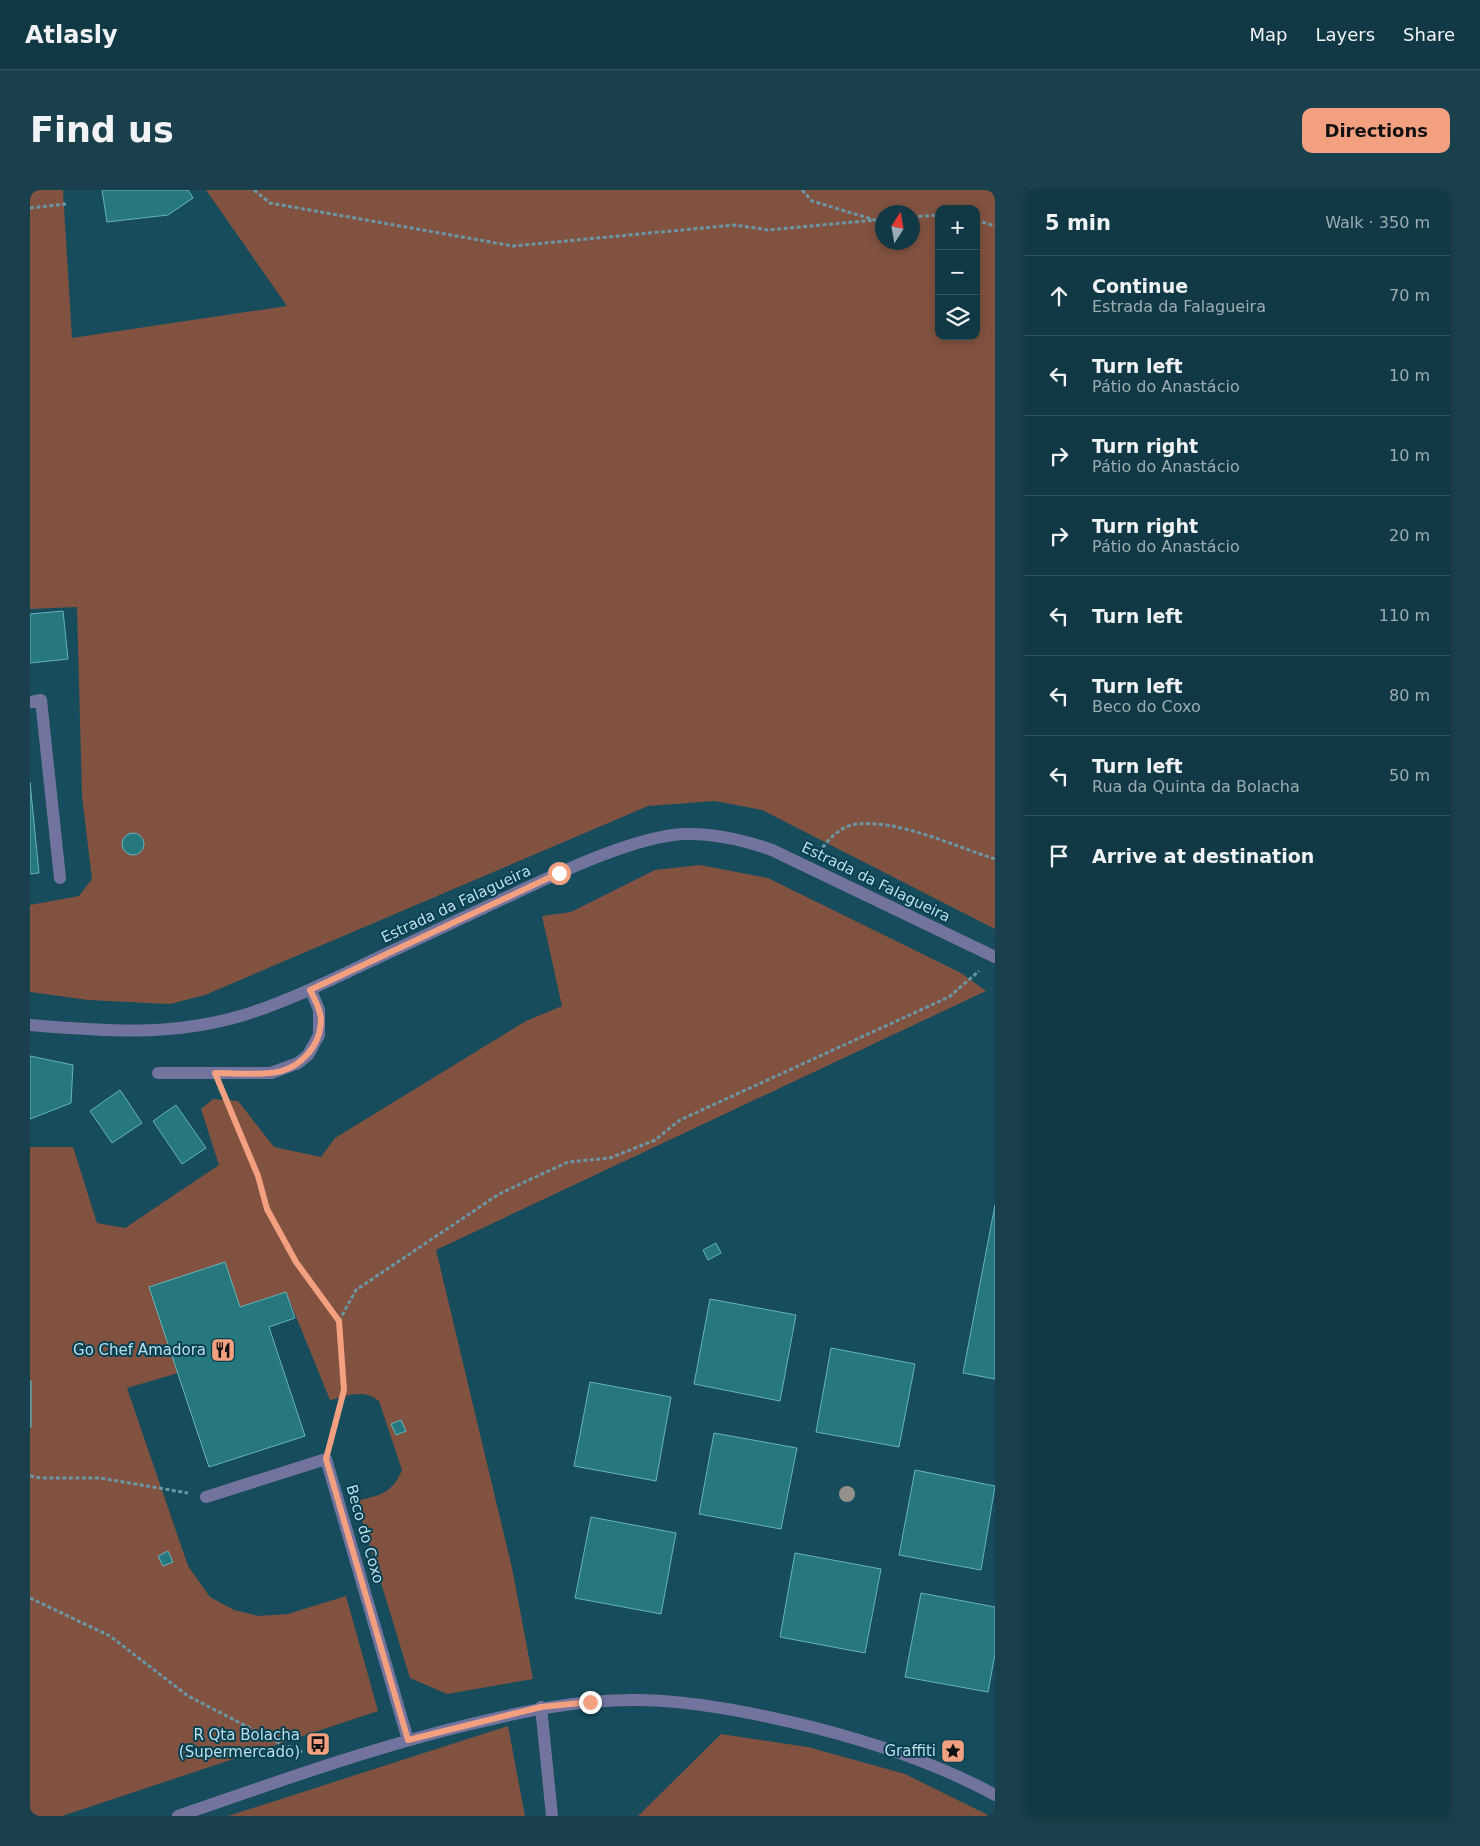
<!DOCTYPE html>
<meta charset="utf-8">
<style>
body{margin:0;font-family:"DejaVu Sans",sans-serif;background:#19404c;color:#f1f3f6}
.controls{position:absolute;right:15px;top:15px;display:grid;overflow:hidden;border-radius:10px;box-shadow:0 2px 8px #0003}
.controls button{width:45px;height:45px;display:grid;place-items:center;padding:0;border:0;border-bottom:1px solid #30535e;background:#103945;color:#f1f3f6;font:25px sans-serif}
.compass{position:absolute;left:845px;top:15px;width:45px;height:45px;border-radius:50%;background:#103945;box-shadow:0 2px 8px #0003;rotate:11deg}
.stop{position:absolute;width:15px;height:15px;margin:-11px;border:4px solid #f2a07f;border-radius:50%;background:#fff}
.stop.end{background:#f2a07f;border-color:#fff;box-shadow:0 1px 5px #0008}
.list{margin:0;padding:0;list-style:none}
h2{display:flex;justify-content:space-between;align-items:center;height:65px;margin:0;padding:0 20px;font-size:21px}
h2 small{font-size:16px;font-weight:400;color:#9cacb3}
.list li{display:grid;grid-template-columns:32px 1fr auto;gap:15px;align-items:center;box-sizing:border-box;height:80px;padding:0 20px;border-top:1px solid #30535e}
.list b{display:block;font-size:19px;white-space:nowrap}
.list p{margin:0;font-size:16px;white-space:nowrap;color:#9cacb3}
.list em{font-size:16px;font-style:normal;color:#9cacb3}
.icon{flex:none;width:28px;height:28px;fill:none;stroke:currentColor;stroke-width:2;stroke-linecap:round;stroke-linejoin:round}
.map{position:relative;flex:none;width:965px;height:1626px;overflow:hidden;border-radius:10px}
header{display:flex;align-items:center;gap:30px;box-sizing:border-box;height:70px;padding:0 25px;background:#103945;border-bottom:1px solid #30535e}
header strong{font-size:24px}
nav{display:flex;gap:28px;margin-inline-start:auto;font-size:18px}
.intro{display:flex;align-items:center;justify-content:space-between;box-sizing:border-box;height:120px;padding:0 30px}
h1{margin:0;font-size:35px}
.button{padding:12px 22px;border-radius:10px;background:#f2a07f;color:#111;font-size:18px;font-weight:700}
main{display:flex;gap:30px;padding:0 30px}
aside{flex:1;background:#103945;border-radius:10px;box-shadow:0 2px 8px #0003}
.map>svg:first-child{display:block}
.green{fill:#815240;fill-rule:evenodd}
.building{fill:#26777e;stroke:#67b4ba}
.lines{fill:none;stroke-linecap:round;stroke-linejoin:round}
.path{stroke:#6b96a4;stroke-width:3;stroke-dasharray:4 2.5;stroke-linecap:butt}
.minor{stroke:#73749e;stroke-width:12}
.tree{fill:#94908c}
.route{stroke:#f2a07f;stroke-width:6}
.labels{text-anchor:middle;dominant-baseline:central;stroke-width:4;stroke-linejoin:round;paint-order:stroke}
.street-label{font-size:15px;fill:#bedeeb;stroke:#074151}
.poi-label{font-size:15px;fill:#bedeeb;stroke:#074151;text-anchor:end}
</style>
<header>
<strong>Atlasly</strong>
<nav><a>Map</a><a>Layers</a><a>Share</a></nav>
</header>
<div class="intro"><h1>Find us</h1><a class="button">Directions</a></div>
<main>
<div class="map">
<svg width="965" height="1626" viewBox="0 0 965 1626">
<rect width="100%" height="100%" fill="#164c5c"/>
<!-- green -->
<path class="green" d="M0,0H33L42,148L257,116L176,0H965V739L732,620L685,611L618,616L175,805L140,814L58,810L0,802V715L49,706L62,689L52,606L47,417L0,419ZM909,19H946V146H909ZM852,22H882V52H852Z
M670,675L738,688L931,783L956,801L406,1060L482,1378L503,1489L417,1504L380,1488L326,1311C350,1305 362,1304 372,1280L349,1211C333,1198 317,1206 300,1210L256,1102L210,1117L195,1072L148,1183L97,1198L158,1376L180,1407L204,1420L229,1426L258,1424L316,1406L348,1521L32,1626H0V957H43L67,1033L95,1038L189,975L171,919L183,909L208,911L244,957L291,967L305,948L496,831L532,816L512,726L541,722L625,680Z
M478,1536L495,1626H198Z
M691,1544L778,1557L875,1584L960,1626H608Z"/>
<!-- building -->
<path class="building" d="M72,0H158L163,8L138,25L77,32Z
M33,421L38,469L0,473V424Z
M0,592L9,683L0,684Z
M92 654a11 11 0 1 1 22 0a11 11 0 1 1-22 0Z
M0,866L43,875L41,913L0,929Z
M90,900L112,933L82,953L60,921Z
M146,915L176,958L152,974L123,931Z
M965,1015V1189L933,1183Z
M686,1053L691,1063L678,1070L673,1060Z
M195,1072L210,1117L256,1102L265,1128L239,1137L275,1246L179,1277L119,1097Z
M680,1109L766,1125L750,1211L664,1194Z
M801,1158L885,1174L869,1257L786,1242Z
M0,1191H1V1237H0Z
M560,1192L641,1207L626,1291L544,1276Z
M371,1230L376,1241L366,1245L361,1234Z
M684,1243L767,1258L751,1339L669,1324Z
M885,1280L965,1296L951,1380L869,1365Z
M561,1327L646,1343L631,1424L545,1408Z
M138,1361L143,1372L133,1376L128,1366Z
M765,1363L851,1379L835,1463L750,1447Z
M891,1403L965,1417V1464L958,1502L875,1487Z"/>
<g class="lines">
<!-- path -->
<path class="path" d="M224,0L240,13L483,56L705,35L738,40L845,30
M772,0L782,11L845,30H852
M0,18L36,14
M882,27L909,25
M946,30L965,36
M789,663C797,650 811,635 828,634C870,630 924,656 965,669
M193,902L228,986L237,1019L266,1072L309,1131L314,1200L301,1252
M309,1131L326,1100L469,1004L538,972L580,968L625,950L650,930L919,807L949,781
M0,1286L11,1288H70L158,1303
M0,1408L80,1446L158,1506L249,1553L272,1562"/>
<!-- minor -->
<path class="minor" d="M0,512L11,510L30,688
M0,835C75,841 141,847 214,825C258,811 299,791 341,771C392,747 443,723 494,699C537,679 606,647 653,644C683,643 714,650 742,660L965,767
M128,883H241L268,873L278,865L289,845V820L281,800
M176,1307L296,1269L378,1550
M511,1517L522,1626
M148,1626C244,1593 338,1559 437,1535C494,1521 550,1509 609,1510C669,1511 728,1524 786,1538C848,1554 909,1574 965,1605"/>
</g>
<!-- trees -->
<circle class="tree" cx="817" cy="1304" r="8"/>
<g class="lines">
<!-- route -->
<path class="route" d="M529,683L280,800C285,809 290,819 291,829C291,857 268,881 240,883C222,885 203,883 185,883L228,986L237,1019L266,1072L309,1131L314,1200L296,1269L378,1550L511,1517L560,1512"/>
</g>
<!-- icons -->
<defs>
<symbol id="restaurant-square" viewBox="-11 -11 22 22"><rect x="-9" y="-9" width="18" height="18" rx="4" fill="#f2a07f" stroke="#074151"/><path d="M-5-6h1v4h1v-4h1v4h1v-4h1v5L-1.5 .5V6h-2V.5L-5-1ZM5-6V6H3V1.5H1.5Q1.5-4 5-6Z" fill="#111"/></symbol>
<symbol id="bus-square" viewBox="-11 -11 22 22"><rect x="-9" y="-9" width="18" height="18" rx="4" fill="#f2a07f" stroke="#074151"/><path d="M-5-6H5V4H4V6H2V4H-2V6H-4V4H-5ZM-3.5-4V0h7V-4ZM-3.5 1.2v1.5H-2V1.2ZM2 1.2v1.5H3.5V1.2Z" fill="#111"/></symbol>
<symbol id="sight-square" viewBox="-11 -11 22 22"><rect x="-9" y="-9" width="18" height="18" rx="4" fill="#f2a07f" stroke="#074151"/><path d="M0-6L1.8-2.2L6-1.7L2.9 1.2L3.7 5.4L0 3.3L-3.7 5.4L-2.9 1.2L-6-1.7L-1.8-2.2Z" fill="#111"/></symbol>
</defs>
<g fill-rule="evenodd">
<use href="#restaurant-square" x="179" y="1146" width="28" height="28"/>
<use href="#bus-square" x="274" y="1540" width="28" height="28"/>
<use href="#sight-square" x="909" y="1547" width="28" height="28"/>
</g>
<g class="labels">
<!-- street labels -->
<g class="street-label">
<text transform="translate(846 692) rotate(26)">Estrada da Falagueira</text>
<text transform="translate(426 714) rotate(-25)">Estrada da Falagueira</text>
<text transform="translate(335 1344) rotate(74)">Beco do Coxo</text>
</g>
<!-- poi labels -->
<g class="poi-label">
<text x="176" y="1160">Go Chef Amadora</text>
<text x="270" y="1545">R Qta Bolacha<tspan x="270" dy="17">(Supermercado)</tspan></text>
<text x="906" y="1561">Graffiti</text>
</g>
</g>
</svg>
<div class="controls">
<button>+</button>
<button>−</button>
<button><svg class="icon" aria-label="layers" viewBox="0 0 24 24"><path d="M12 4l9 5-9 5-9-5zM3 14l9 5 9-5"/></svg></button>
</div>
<svg class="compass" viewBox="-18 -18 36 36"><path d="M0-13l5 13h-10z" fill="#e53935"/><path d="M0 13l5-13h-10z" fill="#9cacb3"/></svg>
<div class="stop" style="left:529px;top:683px"></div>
<div class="stop end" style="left:560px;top:1512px"></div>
</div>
<aside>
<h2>5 min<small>Walk · 350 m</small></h2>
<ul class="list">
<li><svg class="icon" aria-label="ahead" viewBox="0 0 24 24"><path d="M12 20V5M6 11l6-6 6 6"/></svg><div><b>Continue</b><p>Estrada da Falagueira</p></div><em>70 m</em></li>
<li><svg class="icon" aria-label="left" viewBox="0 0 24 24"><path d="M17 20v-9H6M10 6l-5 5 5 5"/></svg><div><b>Turn left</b><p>Pátio do Anastácio</p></div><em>10 m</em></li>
<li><svg class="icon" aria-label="right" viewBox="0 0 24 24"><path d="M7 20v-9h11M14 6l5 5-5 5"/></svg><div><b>Turn right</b><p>Pátio do Anastácio</p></div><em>10 m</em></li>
<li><svg class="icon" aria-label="right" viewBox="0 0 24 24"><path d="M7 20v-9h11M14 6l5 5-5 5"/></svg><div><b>Turn right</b><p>Pátio do Anastácio</p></div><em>20 m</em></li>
<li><svg class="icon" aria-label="left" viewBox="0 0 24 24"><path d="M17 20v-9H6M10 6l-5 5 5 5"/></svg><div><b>Turn left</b></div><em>110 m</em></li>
<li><svg class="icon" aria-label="left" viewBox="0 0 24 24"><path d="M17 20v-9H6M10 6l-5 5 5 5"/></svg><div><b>Turn left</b><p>Beco do Coxo</p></div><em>80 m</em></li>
<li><svg class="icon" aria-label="left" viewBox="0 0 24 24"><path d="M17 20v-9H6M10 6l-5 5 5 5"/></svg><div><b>Turn left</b><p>Rua da Quinta da Bolacha</p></div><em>50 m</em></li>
<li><svg class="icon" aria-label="arrive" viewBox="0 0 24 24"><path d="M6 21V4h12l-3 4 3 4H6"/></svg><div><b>Arrive at destination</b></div></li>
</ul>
</aside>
</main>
